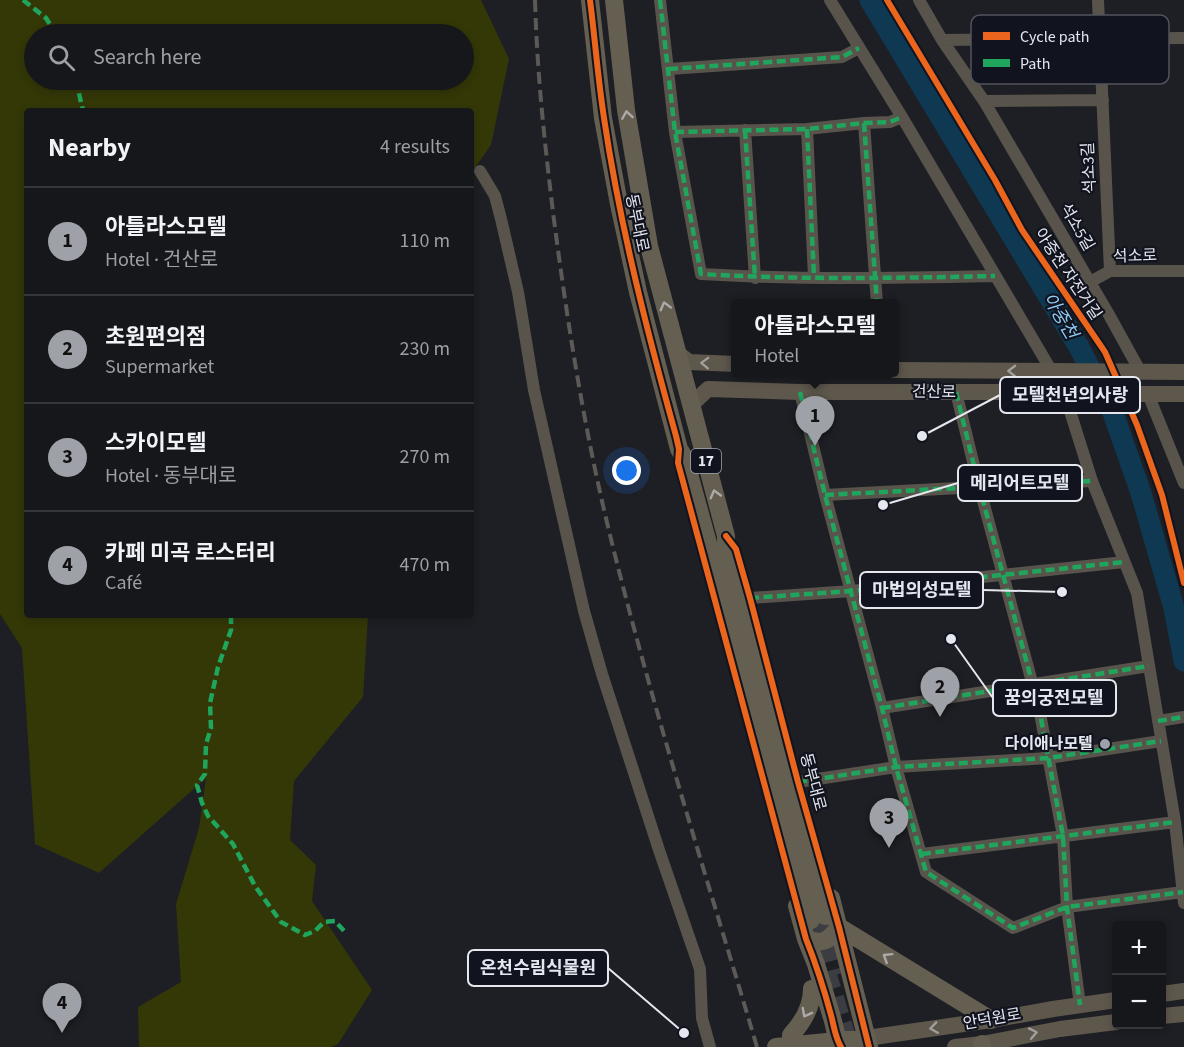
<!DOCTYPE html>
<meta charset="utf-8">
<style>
body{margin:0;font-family:"Source Sans 3","Noto Sans KR",sans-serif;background:#1f2024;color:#f1f3f6}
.controls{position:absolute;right:18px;bottom:18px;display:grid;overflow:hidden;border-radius:6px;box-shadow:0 3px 9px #0003}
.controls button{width:54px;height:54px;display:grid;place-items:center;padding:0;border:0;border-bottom:2px solid #35363a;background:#16171b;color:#f1f3f6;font:30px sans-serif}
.you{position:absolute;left:627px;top:471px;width:21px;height:21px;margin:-15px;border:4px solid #fff;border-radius:50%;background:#1a73e8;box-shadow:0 0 0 9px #1a73e833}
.badge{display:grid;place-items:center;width:39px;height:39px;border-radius:50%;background:#9fa1a8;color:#111;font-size:20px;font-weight:700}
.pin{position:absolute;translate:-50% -50px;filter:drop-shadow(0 2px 3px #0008)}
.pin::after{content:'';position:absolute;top:32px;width:21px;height:18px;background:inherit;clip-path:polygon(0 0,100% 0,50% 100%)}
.popup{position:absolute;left:731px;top:299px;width:168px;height:78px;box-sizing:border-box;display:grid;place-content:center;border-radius:6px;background:#16171b;filter:drop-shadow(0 2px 4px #0005);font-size:20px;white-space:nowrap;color:#9e9fa3}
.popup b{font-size:22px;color:#f1f3f6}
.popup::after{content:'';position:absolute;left:50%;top:100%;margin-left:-12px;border:12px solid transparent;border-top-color:#16171b}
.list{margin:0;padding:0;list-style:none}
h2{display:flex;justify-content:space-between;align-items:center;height:78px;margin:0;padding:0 24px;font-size:26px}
h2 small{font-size:20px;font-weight:400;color:#9e9fa3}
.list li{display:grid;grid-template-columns:39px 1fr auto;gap:18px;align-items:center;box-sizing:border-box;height:108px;padding:0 24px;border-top:2px solid #35363a}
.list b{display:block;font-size:22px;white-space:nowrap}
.list p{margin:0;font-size:20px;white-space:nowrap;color:#9e9fa3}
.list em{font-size:20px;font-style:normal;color:#9e9fa3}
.icon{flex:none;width:33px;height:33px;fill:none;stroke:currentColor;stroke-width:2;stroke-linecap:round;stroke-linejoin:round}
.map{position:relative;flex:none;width:1184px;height:1047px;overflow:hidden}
.search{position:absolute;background:#16171b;box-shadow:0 3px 9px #0003;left:24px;top:24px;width:450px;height:66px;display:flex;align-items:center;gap:15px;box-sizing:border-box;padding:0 21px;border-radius:33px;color:#9e9fa3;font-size:22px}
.panel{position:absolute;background:#16171b;box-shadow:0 3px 9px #0003;left:24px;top:108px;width:450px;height:510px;border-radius:6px}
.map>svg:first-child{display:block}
.green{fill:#343807;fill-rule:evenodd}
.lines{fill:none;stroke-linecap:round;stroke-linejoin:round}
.river{stroke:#0f3852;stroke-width:21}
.primary-tunnel{stroke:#3c3d42;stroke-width:18;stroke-dasharray:18 9;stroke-linecap:butt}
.street{stroke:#58544c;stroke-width:12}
.secondary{stroke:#5d574c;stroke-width:16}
.primary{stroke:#655f51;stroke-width:18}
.rail{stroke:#5c5a57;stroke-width:4;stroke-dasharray:12 6;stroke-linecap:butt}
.quiet{stroke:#20a55d;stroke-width:4.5;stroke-dasharray:9 4.5;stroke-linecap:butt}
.cycleway-casing{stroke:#11141f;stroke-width:10}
.cycleway{stroke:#eb651d;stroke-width:6}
.oneway{stroke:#abaaa8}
.oneway2{stroke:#a19f9e}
.poi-dot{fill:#9fa1a8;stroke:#11141f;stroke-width:2}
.labels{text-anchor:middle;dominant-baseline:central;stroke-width:4.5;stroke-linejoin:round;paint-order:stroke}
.shield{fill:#11141f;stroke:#a5a8b1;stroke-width:1.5}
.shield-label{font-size:15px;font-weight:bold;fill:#e5e7ef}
.street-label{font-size:16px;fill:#e5e7ef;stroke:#11141f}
.poi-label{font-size:16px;font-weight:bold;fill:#e5e7ef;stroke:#11141f;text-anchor:end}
.water-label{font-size:18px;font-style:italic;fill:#8ecaf4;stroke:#11141f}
.key{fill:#11141f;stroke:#51535d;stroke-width:1.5}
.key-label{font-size:16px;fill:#e5e7ef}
.leader{fill:none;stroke:#e5e7ef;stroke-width:2}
.callout-dot{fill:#e5e7ef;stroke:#11141f;stroke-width:2}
.callout{fill:#11141f;stroke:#e5e7ef;stroke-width:2}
.callout-label{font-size:18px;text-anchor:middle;font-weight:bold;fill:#e5e7ef}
</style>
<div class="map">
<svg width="1184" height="1047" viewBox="0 0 1184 1047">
<rect width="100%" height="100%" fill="#1e1f24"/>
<!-- green -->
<path class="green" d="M0,0H481L509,59L491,145L471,173V111H27V615H368L363,697L294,781L290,840L316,865L312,901L372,990L338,1044L331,1047H139L138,1007L181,982L176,904L199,828L206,778L99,873L35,844L22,648L0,614ZM34,34H464V80H34Z"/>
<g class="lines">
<!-- river -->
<path class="river" d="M870,0L1079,347L1113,413L1141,493L1174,608L1184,661"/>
<!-- primary-tunnel -->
<path class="primary-tunnel" d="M825,916L842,973
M811,920L850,1047"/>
<!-- street -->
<path class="street" d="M660,0L675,132L701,274C799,280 897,278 995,276
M830,0L902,117L1064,392L1092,481L1137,593L1175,822L1184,903
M919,0L942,40L984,101L1108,313L1140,371
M1098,0L1110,271
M942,40L1184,38
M669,69L842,57L859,48
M984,101L1103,100
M864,123L877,304
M807,129L814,277
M745,130L755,278
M675,132L807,129L864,123L890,122L902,117
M480,171L495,196L501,219L518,292L534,390L584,611L602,674L659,850L700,969L702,1018L710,1047
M1090,282L1110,271H1184
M800,392L825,495L882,708L896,767L926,872L1013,928L1067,907L1183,892
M956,392L979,486L1039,708L1063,836L1067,907L1080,1005
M1148,394L1184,483
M825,495L1092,481
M750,598L851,591L1124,562
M882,708L1149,666
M1158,721L1184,717
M798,782L896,767L1048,758L1161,741
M922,854L1175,822"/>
<!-- secondary -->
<path class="secondary" d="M677,353L689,362L736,364
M894,370L1184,372
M691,405L708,389L800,392H1064L1138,394H1184
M1162,994L1184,991
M1162,1016L1184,1014
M867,1038L991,1020L1053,1009L1116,1000
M955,1047L982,1044L1060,1029L1116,1022"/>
<!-- primary -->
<path class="primary" d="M590,0L603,118L619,204L638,292L679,449L685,459L811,920
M614,0L626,110L649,246L726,536V552L776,744L825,916
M831,898L869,1047
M797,906L806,939L816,964L833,1021L838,1042L841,1047
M839,927L991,1020
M806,939C822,945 829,941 839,927
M791,1045V1035C803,1022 812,1007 812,989L823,986
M776,1047L867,1038
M982,1047V1044"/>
<!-- rail -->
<path class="rail" d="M535,0C537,74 545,147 554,220C568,327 585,434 611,539C653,710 707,878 757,1047"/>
<!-- quiet -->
<path class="quiet" d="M23,0L46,18L56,34
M660,0L675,132L701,274C799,280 897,278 995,276
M669,69L842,57L859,48
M76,80L83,111
M864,123L877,304
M807,129L814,277
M745,130L755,278
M675,132L807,129L864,123L890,122L902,117
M800,392L825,495L882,708L896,767L926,872L1013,928L1067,907L1183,892
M956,392L979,486L1039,708L1063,836L1067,907L1080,1005
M825,495L1092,481
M750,598L851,591L1124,562
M231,615V630L218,667L210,703L211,728L206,744L205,774L197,785L202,803L208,816L233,844L255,886L281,922L305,935L315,931L324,922L335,921L345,932
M882,708L1149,666
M1158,721L1184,717
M798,782L896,767L1048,758L1161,741
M922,854L1175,822"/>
<defs>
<path id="cycleway" d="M590,0C595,39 598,79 604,118C620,226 647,331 676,436L679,449L678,463L806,939C816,964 824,989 831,1015C834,1026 835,1037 841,1047
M887,0L995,180L1022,230L1105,352L1137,425L1162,495L1184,583
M726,536L736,549L750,598L798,782L839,927L869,1047"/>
</defs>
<!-- cycleway casing -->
<use href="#cycleway" class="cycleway-casing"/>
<!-- cycleway -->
<use href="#cycleway" class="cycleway"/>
</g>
<!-- one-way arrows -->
<defs><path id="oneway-chevron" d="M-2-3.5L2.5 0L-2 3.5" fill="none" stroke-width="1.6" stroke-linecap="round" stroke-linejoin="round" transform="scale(1.5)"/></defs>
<g class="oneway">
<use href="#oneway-chevron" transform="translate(627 115) rotate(-99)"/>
<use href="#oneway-chevron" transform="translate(665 306) rotate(-105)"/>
<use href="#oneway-chevron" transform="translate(715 494) rotate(-105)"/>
<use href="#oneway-chevron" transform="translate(887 957) rotate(-148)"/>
<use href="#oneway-chevron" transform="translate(806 1013) rotate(118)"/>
</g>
<g class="oneway2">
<use href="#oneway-chevron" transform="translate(705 363) rotate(-178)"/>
<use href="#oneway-chevron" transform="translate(1012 371) rotate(-179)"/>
<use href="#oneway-chevron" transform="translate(934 1028) rotate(172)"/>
<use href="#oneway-chevron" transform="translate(1033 1033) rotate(-11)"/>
</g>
<!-- markers -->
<circle class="poi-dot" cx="1105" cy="744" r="6"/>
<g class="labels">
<!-- shield labels -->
<rect class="shield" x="691" y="449" width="30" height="24" rx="4.5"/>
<g class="shield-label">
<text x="706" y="461">17</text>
</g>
<!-- street labels -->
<g class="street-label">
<text transform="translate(1089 168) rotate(-93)">석소3길</text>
<text transform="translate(637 223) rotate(78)">동부대로</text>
<text transform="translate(1077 227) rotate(60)">석소5길</text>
<text transform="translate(1135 256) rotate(-2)">석소로</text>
<text transform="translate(1068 274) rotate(56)">아중천 자전거길</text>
<text transform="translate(934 392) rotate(1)">건산로</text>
<text transform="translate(813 782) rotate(75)">동부대로</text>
<text transform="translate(992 1019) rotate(-10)">안덕원로</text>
</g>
<!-- poi labels -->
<g class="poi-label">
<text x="1093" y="744">다이애나모텔</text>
</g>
<!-- water labels -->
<g class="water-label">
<text transform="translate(1060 316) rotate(59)">아중천</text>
</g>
</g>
<!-- legend -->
<rect x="971" y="15" width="198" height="69" rx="9" class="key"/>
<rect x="983" y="32" width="27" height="8" fill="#eb651d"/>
<rect x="983" y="59" width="27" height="8" fill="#20a55d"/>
<g class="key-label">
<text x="1020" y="42">Cycle path</text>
<text x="1020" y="69">Path</text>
</g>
<!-- callouts -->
<path class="leader" d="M922 436L1000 395M883 505L958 483M1062 592L983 590M951 639L993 698M684 1033L608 968"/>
<g class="callout-dot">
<circle cx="922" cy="436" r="6"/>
<circle cx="883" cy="505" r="6"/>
<circle cx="1062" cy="592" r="6"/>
<circle cx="951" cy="639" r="6"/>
<circle cx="684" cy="1033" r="6"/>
</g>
<g class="callout">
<rect x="1000" y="377" width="140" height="36" rx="6"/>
<rect x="958" y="465" width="124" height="36" rx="6"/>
<rect x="860" y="572" width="123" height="36" rx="6"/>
<rect x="993" y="680" width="123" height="36" rx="6"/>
<rect x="468" y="950" width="140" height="36" rx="6"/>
</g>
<g class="callout-label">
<text x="1070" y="401">모텔천년의사랑</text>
<text x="1020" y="489">메리어트모텔</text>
<text x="922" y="596">마법의성모텔</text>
<text x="1054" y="704">꿈의궁전모텔</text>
<text x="538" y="974">온천수림식물원</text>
</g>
</svg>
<div class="controls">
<button>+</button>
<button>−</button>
</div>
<div class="you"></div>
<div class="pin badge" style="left:815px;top:446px">1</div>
<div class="popup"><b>아틀라스모텔</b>Hotel</div>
<div class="pin badge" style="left:940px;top:717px">2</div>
<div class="pin badge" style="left:889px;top:848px">3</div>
<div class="pin badge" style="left:62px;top:1033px">4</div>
<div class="search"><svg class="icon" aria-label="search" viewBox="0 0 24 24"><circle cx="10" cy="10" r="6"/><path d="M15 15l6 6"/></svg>Search here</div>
<section class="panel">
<h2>Nearby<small>4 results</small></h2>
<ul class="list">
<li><span class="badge">1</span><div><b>아틀라스모텔</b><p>Hotel · 건산로</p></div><em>110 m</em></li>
<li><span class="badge">2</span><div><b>초원편의점</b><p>Supermarket</p></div><em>230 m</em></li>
<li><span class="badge">3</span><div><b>스카이모텔</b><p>Hotel · 동부대로</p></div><em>270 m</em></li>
<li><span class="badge">4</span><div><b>카페 미곡 로스터리</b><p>Café</p></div><em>470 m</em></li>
</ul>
</section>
</div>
